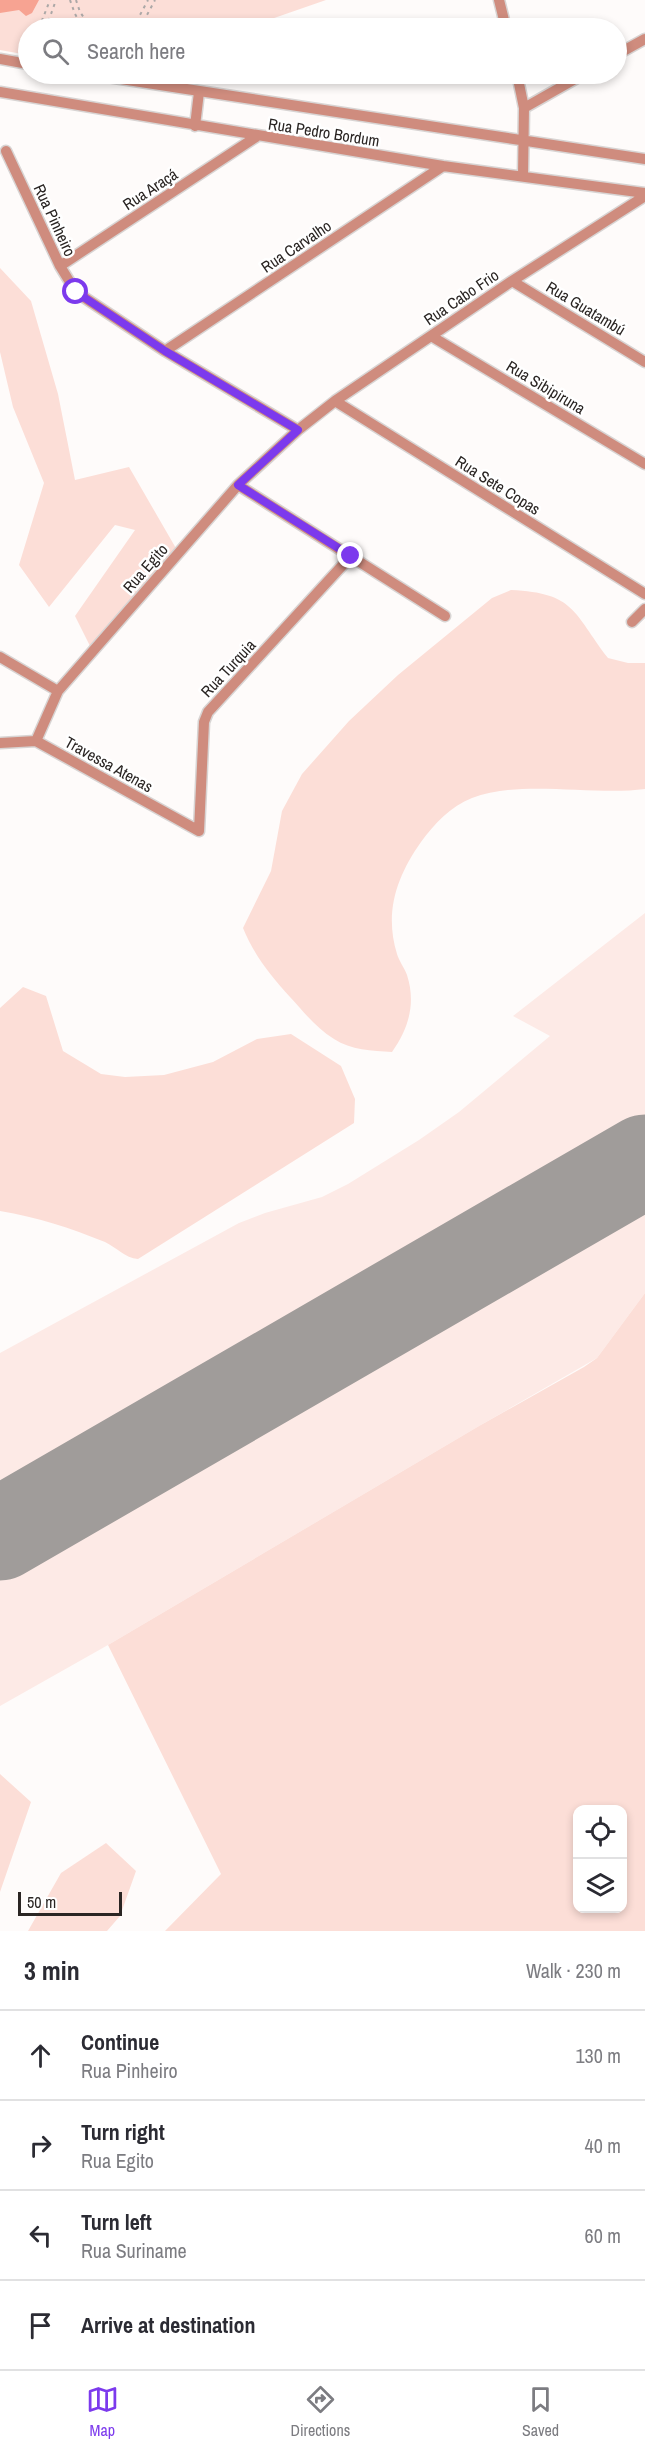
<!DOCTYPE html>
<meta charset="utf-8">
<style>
body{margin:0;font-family:"Archivo Narrow",sans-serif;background:#f7f7f7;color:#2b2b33}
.controls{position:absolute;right:18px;bottom:18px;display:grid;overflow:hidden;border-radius:12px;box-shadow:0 3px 9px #0003}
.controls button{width:54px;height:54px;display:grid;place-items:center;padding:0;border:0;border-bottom:2px solid #e1e1e2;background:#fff;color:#2b2b33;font:30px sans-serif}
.scale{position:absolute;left:18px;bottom:15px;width:104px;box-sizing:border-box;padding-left:6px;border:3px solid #2a2523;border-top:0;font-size:16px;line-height:21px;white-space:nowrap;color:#2a2523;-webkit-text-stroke:4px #fff;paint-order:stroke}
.stop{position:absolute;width:18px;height:18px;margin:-14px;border:4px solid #7c3aed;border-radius:50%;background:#fff}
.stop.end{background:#7c3aed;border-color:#fff;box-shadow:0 2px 6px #0008}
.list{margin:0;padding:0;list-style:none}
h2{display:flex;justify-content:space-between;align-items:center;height:78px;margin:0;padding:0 24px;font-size:26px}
h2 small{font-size:20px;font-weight:400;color:#7c7c81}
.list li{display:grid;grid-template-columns:39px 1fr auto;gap:18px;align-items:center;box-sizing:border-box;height:90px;padding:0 24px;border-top:2px solid #e1e1e2}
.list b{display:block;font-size:22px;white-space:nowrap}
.list p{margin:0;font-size:20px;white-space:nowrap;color:#7c7c81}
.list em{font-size:20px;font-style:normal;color:#7c7c81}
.icon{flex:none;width:33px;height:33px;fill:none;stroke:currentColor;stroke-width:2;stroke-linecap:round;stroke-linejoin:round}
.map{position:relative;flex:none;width:645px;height:1931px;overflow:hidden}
.search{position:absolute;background:#fff;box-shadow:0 3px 9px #0003;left:18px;right:18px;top:18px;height:66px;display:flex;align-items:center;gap:15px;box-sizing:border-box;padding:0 21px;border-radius:33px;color:#7c7c81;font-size:22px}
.sheet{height:438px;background:#fff}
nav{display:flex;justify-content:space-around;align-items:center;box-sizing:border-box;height:84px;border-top:2px solid #e1e1e2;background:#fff;font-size:16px;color:#7c7c81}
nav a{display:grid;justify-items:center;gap:3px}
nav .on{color:#7c3aed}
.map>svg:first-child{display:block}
.built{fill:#fdeae6}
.green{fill:#fcded7;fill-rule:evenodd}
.water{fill:#f7a392}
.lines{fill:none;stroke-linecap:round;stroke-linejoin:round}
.runway{stroke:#a09c9a;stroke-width:93}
.minor-casing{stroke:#d8d4d3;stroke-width:13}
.path{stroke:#aca8a7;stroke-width:2;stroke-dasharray:3 4.5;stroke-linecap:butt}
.minor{stroke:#cf8c7e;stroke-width:10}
.route{stroke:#7c3aed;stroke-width:8}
.labels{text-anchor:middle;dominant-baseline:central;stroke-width:5;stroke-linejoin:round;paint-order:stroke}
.street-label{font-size:16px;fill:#2a2523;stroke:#fff}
</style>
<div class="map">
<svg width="645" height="1931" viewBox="0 0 645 1931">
<rect width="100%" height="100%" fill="#fefbfa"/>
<!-- built -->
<path class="built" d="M645,913V1293L597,1358L479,1426L108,1645L0,1706V1353L239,1223L265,1213L322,1197L348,1184L419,1140L459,1112L550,1036L513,1016Z"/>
<!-- green -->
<path class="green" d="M0,0H326L245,28H28V55L0,50Z
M0,268L31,301L58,394L75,480L129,467L177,550L90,646L75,616L135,530L115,525L49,607L19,565L44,483L13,407L0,352Z
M511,590C575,593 573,612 608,658L628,663H645V789C594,796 519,779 472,798C451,806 434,824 421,842C397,876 384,912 397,954C399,961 404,967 407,975C416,1003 409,1028 392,1052C372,1051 351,1050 334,1039C316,1028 303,1011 290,997C270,975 254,955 243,928L271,871L282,811L302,774L349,721L398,675L492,598Z
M23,987L46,996L63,1051L101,1074L125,1077L164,1075L213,1062L257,1039L291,1034L341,1066L355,1099L354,1123L138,1259C125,1258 116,1247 105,1242C70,1228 37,1217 0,1211V1008Z
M645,1293V1931H165L221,1874L108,1645L479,1426L584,1367L597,1358ZM578,1810H622V1908H578Z
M0,1774L31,1802L0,1892Z
M106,1843L136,1871L120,1916L107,1931H28L61,1873Z"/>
<!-- water -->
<path class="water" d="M0,0H39L32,13L26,16L19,10L0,13Z"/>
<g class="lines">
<!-- runway -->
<path class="runway" d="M0,1534L645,1161"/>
<defs>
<path id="minor" d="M499,0L506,28
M616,55L645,39
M0,59L28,64
M88,74L645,159
M517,74L524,108L523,175
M0,92L443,166L645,193
M524,108L584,74
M195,126L199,92
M6,151L60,266L76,292L165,351L298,430
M60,266L256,137
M512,281L645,362
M431,336L645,464
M165,351L443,166
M335,401L645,594
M238,485L445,616
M632,622L645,609
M0,657L58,691
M36,741L58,691L238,485L298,430L335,401L512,281L645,196
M0,743L36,741L199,831L204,722L208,712L351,556"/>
</defs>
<!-- minor casing -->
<use href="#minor" class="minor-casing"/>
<!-- path -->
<path class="path" d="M70,0L75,14L83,28
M76,0L80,12L91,28
M39,28L50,0
M46,28L56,0
M133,28L148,0
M140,28L155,0"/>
<!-- minor -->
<use href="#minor" class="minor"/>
</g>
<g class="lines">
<!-- route -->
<path class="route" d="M76,292L165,351L298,430L238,485L351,556"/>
</g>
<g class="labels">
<!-- street labels -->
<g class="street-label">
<text transform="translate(324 132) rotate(9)">Rua Pedro Bordum</text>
<text transform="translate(150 189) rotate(-33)">Rua Araçá</text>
<text transform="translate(55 220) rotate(65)">Rua Pinheiro</text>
<text transform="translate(296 246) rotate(-34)">Rua Carvalho</text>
<text transform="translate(461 297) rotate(-34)">Rua Cabo Frio</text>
<text transform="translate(586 308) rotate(31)">Rua Guatambú</text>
<text transform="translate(546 387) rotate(31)">Rua Sibipiruna</text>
<text transform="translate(498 485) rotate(32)">Rua Sete Copas</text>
<text transform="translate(145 568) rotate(-49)">Rua Egito</text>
<text transform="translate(228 668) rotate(-47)">Rua Turquia</text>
<text transform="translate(109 764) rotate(29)">Travessa Atenas</text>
</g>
</g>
</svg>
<div class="controls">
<button><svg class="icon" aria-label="locate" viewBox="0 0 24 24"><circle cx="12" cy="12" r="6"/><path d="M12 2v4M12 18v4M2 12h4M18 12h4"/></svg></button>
<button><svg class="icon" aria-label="layers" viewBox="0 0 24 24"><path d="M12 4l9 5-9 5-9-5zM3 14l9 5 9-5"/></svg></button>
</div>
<div class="scale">50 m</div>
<div class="stop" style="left:76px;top:292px"></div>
<div class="stop end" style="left:351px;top:556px"></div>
<div class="search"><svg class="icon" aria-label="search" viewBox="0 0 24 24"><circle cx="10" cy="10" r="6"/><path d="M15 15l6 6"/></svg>Search here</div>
</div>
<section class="sheet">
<h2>3 min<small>Walk · 230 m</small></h2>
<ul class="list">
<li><svg class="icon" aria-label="ahead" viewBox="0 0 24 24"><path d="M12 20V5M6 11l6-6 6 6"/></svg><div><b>Continue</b><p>Rua Pinheiro</p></div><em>130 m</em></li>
<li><svg class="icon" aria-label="right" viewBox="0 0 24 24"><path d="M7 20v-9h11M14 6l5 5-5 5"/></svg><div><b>Turn right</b><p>Rua Egito</p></div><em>40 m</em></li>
<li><svg class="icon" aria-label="left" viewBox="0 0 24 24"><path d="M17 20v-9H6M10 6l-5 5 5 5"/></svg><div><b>Turn left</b><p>Rua Suriname</p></div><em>60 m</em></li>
<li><svg class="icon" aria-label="arrive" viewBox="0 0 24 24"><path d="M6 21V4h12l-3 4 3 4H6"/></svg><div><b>Arrive at destination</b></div></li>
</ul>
</section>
<nav>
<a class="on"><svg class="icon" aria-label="map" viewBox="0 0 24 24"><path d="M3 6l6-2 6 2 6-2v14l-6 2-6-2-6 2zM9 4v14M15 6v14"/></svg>Map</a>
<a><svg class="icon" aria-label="directions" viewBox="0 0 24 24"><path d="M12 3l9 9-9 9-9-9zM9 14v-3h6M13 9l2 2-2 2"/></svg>Directions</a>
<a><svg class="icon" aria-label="saved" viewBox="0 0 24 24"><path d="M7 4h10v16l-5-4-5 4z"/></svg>Saved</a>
</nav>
